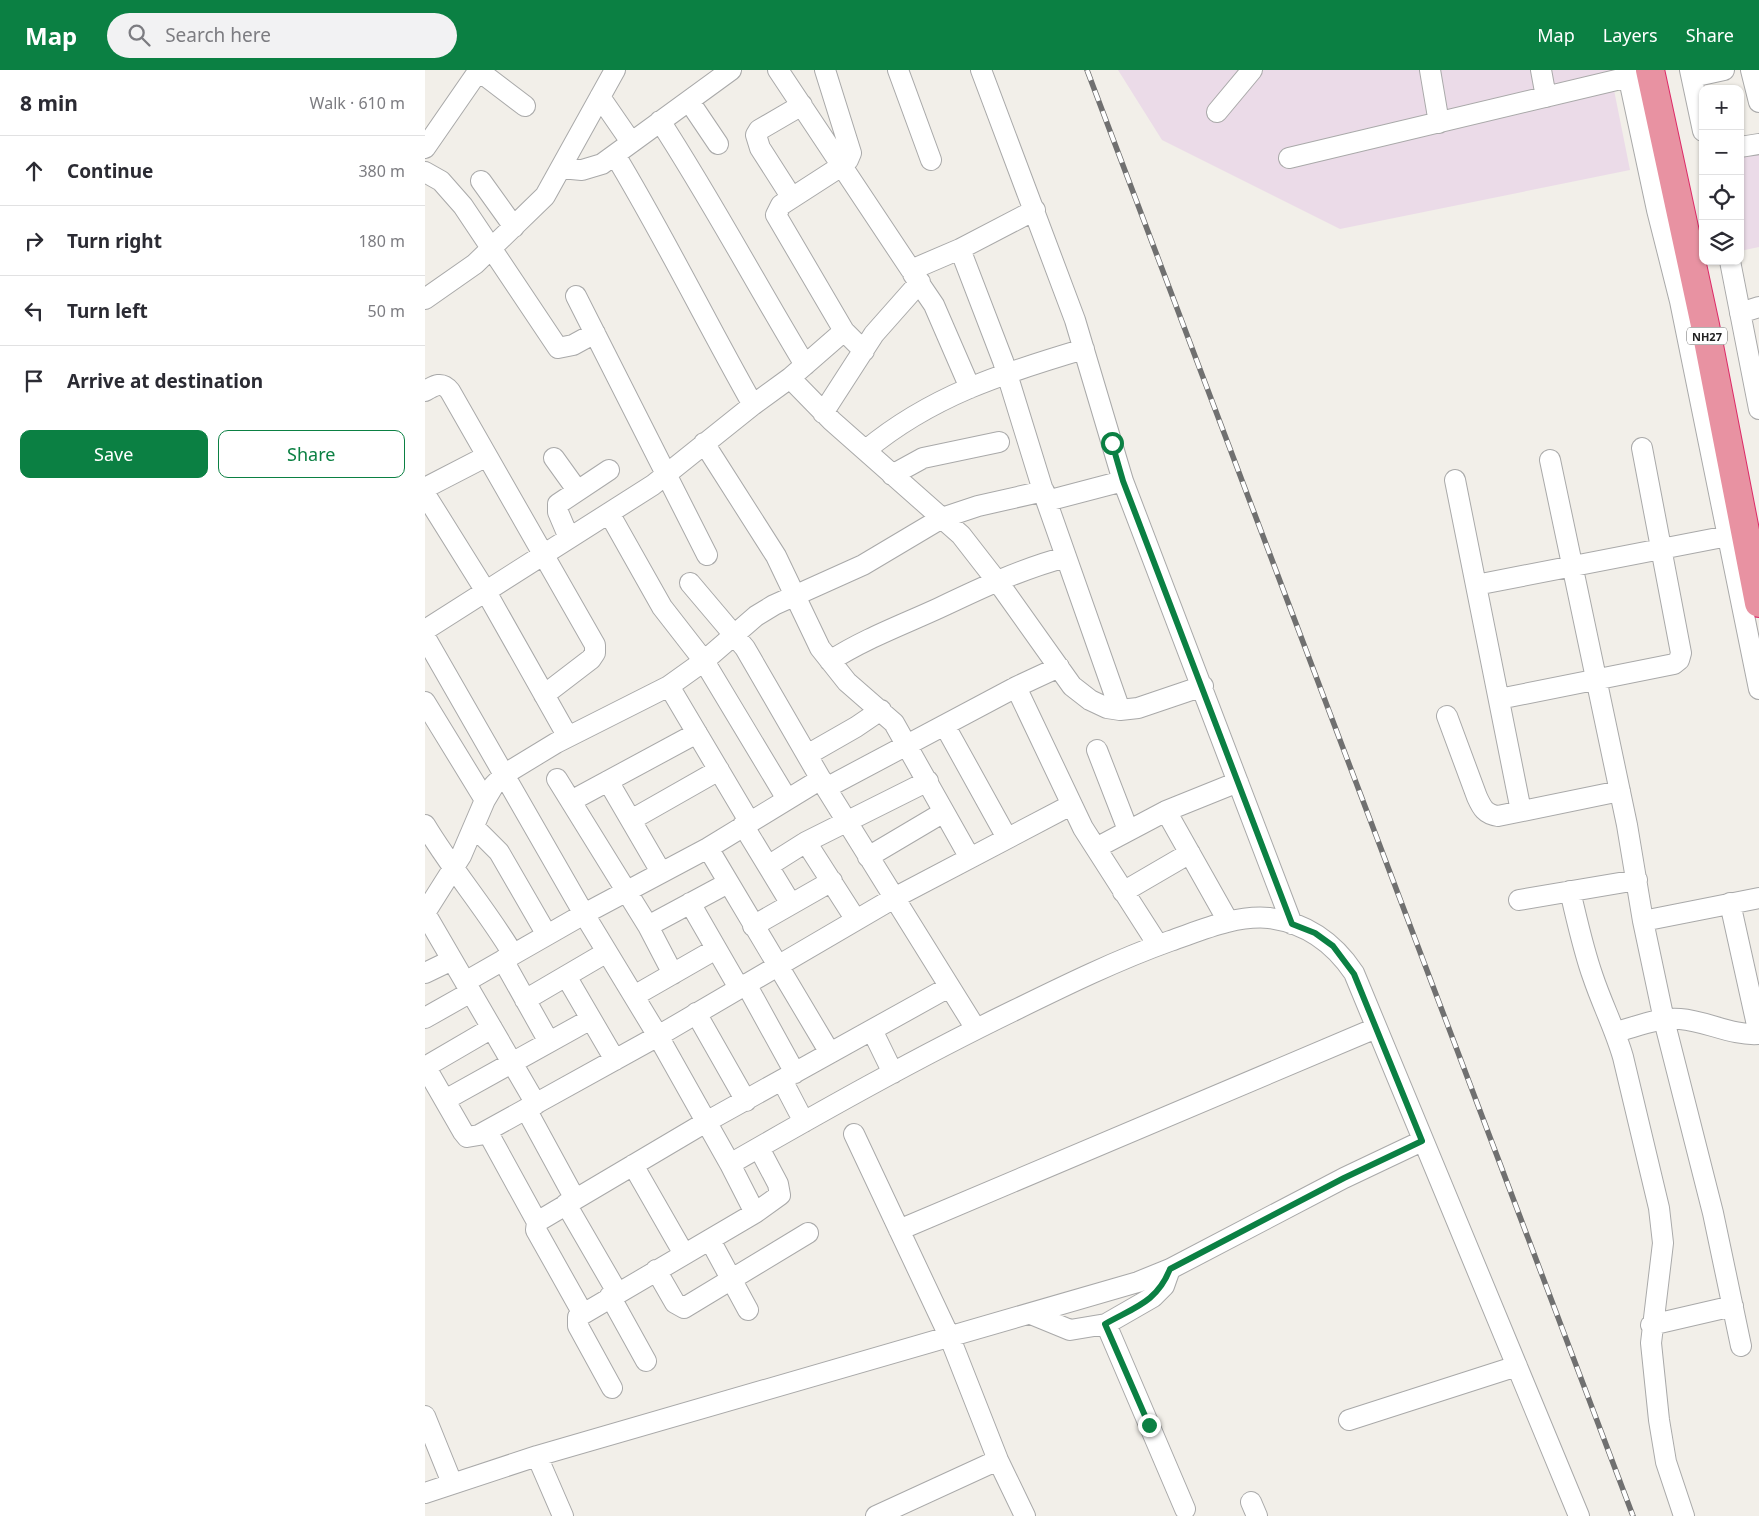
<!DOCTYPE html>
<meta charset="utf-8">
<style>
body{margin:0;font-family:"Noto Sans",sans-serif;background:#f2f2f3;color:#2b2b33}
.controls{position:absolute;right:15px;top:15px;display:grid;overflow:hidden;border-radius:10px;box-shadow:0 1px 4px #0004}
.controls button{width:45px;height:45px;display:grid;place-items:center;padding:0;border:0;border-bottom:1px solid #e1e1e2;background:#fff;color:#2b2b33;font:25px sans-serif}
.stop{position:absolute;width:15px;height:15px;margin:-11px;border:4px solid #0b8043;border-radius:50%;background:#fff}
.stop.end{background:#0b8043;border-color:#fff;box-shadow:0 1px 5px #0008}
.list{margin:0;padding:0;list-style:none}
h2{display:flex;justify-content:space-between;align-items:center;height:65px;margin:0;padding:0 20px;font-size:21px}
h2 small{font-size:16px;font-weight:400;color:#7c7c81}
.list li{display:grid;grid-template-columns:32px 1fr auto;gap:15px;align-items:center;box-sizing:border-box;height:70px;padding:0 20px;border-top:1px solid #e1e1e2}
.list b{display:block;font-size:19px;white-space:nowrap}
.list em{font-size:16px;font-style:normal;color:#7c7c81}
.actions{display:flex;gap:10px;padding:15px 20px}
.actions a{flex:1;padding:11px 0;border:1px solid #0b8043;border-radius:10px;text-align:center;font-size:18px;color:#0b8043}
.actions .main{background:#0b8043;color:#fff}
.icon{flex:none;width:28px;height:28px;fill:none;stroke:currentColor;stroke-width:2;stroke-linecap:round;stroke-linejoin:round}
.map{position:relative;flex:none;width:1334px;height:1446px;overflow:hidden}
header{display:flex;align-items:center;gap:30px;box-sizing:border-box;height:70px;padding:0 25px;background:#0b8043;color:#fff}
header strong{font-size:24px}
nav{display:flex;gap:28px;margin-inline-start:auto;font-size:18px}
.search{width:350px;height:45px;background:#f2f2f3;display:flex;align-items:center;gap:12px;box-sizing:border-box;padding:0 18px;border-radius:28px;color:#7c7c81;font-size:19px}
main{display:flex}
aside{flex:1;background:#fff}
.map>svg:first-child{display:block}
.industrial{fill:#ebdbe8}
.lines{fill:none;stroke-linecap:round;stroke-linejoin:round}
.minor-casing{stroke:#a9a9a9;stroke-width:22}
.highway-casing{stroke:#dc2a67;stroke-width:30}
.minor{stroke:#fff;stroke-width:20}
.highway{stroke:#e892a2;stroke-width:28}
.rail-casing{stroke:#707070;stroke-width:5.5}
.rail{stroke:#fff;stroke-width:4;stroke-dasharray:11;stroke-linecap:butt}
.route{stroke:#0b8043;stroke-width:6}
.labels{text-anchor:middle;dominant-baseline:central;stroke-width:4;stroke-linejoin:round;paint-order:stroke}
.shield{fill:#fff;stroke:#646464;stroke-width:1}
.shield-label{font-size:11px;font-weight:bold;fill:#222}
</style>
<header>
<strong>Map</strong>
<div class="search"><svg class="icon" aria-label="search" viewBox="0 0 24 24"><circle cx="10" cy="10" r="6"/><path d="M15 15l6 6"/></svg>Search here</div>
<nav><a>Map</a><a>Layers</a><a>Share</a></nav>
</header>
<main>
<aside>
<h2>8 min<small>Walk · 610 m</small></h2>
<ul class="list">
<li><svg class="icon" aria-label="ahead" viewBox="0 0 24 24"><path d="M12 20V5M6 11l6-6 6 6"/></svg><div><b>Continue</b></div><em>380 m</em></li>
<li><svg class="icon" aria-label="right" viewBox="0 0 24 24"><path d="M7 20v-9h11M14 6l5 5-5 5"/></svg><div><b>Turn right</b></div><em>180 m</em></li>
<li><svg class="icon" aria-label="left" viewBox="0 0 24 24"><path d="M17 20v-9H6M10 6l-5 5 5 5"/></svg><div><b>Turn left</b></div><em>50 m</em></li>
<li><svg class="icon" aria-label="arrive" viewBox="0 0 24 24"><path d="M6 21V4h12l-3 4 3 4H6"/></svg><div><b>Arrive at destination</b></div></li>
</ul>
<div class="actions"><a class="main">Save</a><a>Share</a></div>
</aside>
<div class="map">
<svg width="1334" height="1446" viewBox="0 0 1334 1446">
<rect width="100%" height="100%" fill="#f2efe9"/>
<!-- industrial -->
<path class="industrial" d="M693,0H1185L1205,100L915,159L737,70Z
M1334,83V177L1315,181V87Z"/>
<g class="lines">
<defs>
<path id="minor" d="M353,0L486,200L535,179L610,140
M400,0L426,83L423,90L418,95L356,135L351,145L419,261L439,281
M473,0L506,90
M556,0L650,250L698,411L867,854
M1005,0L1014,53
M1116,0L1121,27
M1202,0L1232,140L1255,231L1334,619
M1265,0L1278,61
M1326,0L1334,32
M54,1L100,36
M1267,7L1299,0
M175,27L206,72
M264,31L293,74
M792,42L827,0
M235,51C287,131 331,214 380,295
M1315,77L1334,74
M0,78L54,0
M190,85C239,166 281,252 328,335
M864,88L1204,7
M136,98L157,100L177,94L306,0
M0,102L16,111L38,136L133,278L148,275L170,263
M56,111L89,157
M367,128L335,78L331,65L334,60L377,35
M535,179L578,291L620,427L695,640
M1305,191L1334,339
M488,204L509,235L545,318
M151,226L282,485
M0,229L50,194L120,126L190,0
M1315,243L1334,237
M365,308L407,351L536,465L578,519L647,616L665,630L682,638L695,640L713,638L778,616
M0,321C10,315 17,311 25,321L170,575V583L166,589L119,625
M398,343L449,264L495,212
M279,373L351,486L395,578L422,612L469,653L545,788
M441,380C506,326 578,303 659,279
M129,388L152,420
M1125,390L1202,755L1218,851L1239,950L1288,1143L1316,1276
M467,405L498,388L574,372
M1030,410L1096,741
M0,418L62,386
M0,424L60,520L143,667
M622,431L698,411
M184,443L237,537L279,591L362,729
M144,468L133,442V434L184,400
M265,513L320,578L401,718L551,959
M1051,515L1303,466
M0,560L228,415L328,335L365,308L419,261
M0,567L159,844L40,912
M405,591C439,569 477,555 514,538C556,518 596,499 641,487
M244,616L324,751
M591,617L658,758L733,875
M1074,629L1249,594L1254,590L1256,583L1217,378
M0,632L60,730
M1022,646L1052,727C1057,738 1060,744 1073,746L1195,721
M520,656L582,768
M672,680L703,760
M382,685L431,657L456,640
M132,709L223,856L248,904
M183,711L236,802
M401,718L591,617L634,597
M146,731L272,663
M741,741L803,851
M206,750L294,700
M0,755C27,800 61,839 88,884
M318,755L366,834
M49,757L74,782L122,865
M381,772L431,850
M283,778L405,983
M671,778L741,741L813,712
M443,787L519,742
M343,796L381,772L503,711
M1145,821C1152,850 1158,879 1168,907C1177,934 1190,959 1198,987L1234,1138L1238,1173L1226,1273L1234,1350L1241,1392L1259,1446
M698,822L765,783
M1094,830L1212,810
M265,833L314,918
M0,843L36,786L60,730L69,715L80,704L131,673L244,616L279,591L331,546L349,535L438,495L517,448L553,436L619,421
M0,843L111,1034
M1218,851L1334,828
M223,856L303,813
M328,856L407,811
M78,890L124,972
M0,903L27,890
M141,906L190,990
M321,914L370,1003
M209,926L291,879
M100,930L182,882
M271,943L321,1031
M0,948L46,922
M447,960L468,1003
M1191,962C1211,957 1234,947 1255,949C1282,951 1307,966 1334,964L1305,833
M0,996L38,1062L42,1067L54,1065L233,966L469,828L646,735
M0,997L67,958
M357,1010L379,1052
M20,1030L166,949
M101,1039L150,1129
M62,1061L112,1152
M429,1064L525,1268L573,1390L600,1446
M305,1094L233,966L159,844L283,778L396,709
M208,1095L259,1184
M141,1134L192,1222
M330,1143L355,1125L353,1114L334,1078
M474,1160L951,958
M285,1170L323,1240
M231,1200L250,1233L259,1238L383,1163
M185,1226L221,1291
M157,1242L111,1160L112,1152L281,1052L524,917
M606,1244L645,1260L681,1254L728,1227L739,1216L745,1199
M681,1254L760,1439
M1226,1255L1308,1236
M187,1318L153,1256V1247L330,1143L305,1094C399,1040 493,987 590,940C641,915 692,890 745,871C777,860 810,845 844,848C881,853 909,873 929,903L1154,1446
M0,1346L27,1413
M924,1350L1092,1296
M112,1386L138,1446
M0,1423L112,1386L713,1212L745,1199L919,1108L997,1071
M826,1432L832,1446
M451,1446L573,1390"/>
<path id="highway" d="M1225,0L1280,255L1334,533"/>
</defs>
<!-- minor casing -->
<use href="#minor" class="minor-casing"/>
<!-- highway casing -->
<use href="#highway" class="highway-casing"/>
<!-- minor -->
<use href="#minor" class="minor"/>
<!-- highway -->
<use href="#highway" class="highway"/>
<defs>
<path id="rail" d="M662,0L1208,1446"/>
</defs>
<!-- rail casing -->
<use href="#rail" class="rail-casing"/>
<!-- rail -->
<use href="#rail" class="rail"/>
</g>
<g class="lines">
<!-- route -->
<path class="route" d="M687,373L698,411L867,854L890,863L908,876L929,904L997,1071L919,1108L745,1199C732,1232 710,1237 680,1254L724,1355"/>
</g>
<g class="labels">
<!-- shield labels -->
<rect class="shield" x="1262" y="257.5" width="40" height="17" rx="4"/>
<g class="shield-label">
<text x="1282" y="266">NH27</text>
</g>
</g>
</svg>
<div class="controls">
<button>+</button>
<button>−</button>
<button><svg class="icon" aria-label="locate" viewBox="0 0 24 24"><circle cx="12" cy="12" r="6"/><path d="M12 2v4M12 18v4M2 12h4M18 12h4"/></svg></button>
<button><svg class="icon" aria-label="layers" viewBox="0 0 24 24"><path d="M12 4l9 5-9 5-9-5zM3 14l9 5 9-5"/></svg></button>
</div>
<div class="stop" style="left:687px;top:373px"></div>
<div class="stop end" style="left:724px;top:1355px"></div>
</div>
</main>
